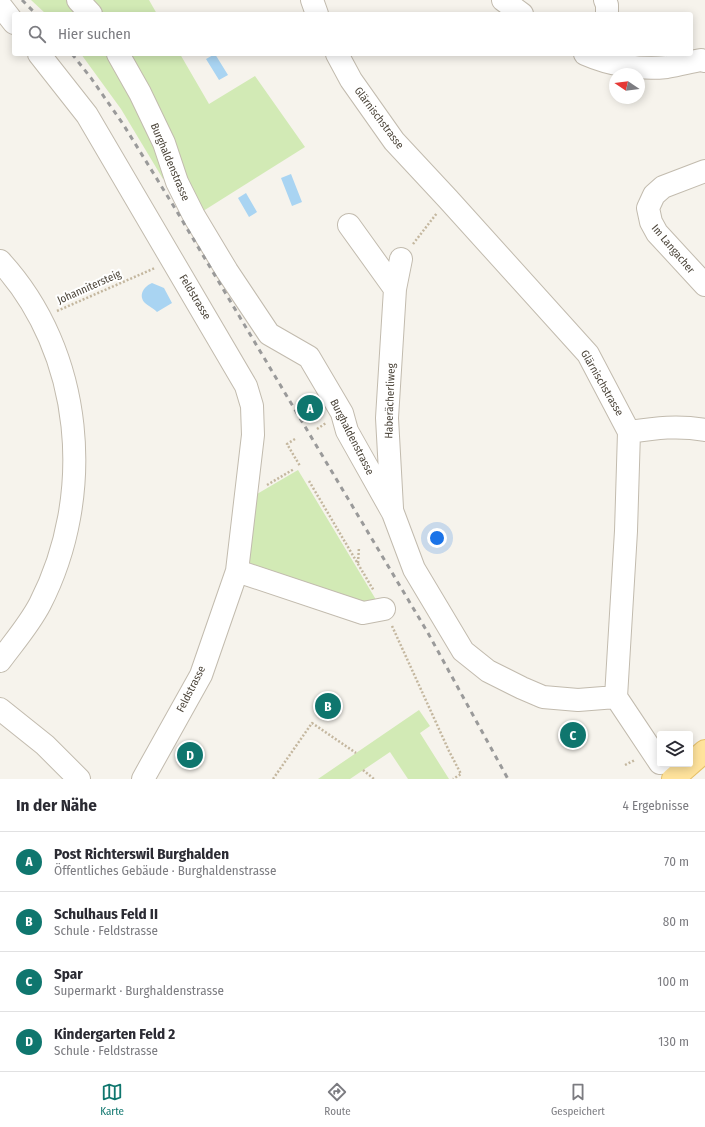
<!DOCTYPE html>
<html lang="de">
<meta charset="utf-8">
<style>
body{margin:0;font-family:"Fira Sans Condensed",sans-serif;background:#f2f2f3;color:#2b2b33}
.controls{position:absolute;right:12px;bottom:12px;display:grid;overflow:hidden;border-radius:4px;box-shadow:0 2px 10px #0003}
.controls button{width:36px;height:36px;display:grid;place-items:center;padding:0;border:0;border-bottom:1px solid #e1e1e2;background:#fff;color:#2b2b33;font:20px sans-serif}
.compass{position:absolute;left:609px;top:68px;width:36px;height:36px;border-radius:50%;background:#fff;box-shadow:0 2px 10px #0003;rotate:283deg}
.you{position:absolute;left:437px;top:538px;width:14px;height:14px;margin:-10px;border:3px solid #fff;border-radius:50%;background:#1a73e8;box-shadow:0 0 0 6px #1a73e833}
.badge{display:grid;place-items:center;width:26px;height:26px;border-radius:50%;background:#0f766e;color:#fff;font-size:13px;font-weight:700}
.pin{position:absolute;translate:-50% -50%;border:2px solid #fff;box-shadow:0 1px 4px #0006}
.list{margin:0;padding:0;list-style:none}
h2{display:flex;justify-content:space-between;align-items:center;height:52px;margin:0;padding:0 16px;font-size:17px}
h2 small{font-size:13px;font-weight:400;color:#7c7c81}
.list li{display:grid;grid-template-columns:26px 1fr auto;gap:12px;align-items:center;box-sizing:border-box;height:60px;padding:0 16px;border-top:1px solid #e1e1e2}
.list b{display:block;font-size:15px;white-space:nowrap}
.list p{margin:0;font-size:13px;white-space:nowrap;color:#7c7c81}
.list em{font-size:13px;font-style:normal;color:#7c7c81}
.icon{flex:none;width:22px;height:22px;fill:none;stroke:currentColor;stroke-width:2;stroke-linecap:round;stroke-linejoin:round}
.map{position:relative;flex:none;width:705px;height:779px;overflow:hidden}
.search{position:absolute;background:#fff;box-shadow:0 2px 10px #0003;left:12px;right:12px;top:12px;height:44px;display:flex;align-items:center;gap:10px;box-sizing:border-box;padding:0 14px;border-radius:4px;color:#7c7c81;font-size:15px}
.sheet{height:292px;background:#fff}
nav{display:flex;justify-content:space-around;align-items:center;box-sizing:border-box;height:56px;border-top:1px solid #e1e1e2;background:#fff;font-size:11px;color:#7c7c81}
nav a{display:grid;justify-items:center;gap:2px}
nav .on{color:#0f766e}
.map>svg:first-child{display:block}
.green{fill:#d2eab5}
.water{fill:#a9d4f2}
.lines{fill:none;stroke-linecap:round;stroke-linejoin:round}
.minor-casing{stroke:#c2bbae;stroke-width:24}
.major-casing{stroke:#e6c16a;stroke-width:24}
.path{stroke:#c4b79f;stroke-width:2.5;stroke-dasharray:2 2;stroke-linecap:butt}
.minor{stroke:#fff;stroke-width:22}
.major{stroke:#ffe39c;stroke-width:22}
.rail{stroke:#9a9a9a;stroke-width:3;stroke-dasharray:5 5;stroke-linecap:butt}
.labels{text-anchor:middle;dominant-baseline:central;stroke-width:4;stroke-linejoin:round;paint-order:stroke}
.street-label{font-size:11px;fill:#4b4439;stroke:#fff}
</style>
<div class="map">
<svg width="705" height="779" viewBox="0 0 705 779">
<rect width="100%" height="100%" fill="#f6f3ec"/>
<!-- green -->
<path class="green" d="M31,0H72L85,14H46Z
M84,0H149L157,14H96Z
M81,54H113L166,169L163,179L121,109Z
M123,54H180L209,104L255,76L305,147L200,213Z
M298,470L378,603L362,610L240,568L250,498Z
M419,710L430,726L420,733L449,779H408L390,752L350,779H318Z"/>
<!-- water -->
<path class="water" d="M215,54L228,75L219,80L206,59Z
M291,174L302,202L292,206L281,178Z
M246,193L257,212L249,217L238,198Z
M152,283L164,288L172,303L157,312C154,309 147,305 144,302C138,294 145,286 152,283Z"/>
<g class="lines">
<defs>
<path id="minor" d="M78,0L91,14
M312,0L317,14
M503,0L522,14
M605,0L607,5V14
M0,5L14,23
M39,54L87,115L246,386L252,406L253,435L237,571L201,675L143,779
M118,54L140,93L164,143L177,182L194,216L227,271L269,334L309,357L342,413L347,431L393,513L414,569L463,651L488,671L522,688L543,697L578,700L616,697
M337,54L351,80L394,141L448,199L588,354L629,432L626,531L616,697L660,763
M585,54C610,65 640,70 667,67C679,65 690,62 701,60L705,61
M705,171L663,187L654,195L648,208L651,222L657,233L705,285
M349,225L395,289
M0,261C84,352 96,495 40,604C29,625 14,642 0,661
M629,432C656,428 678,425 705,430
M392,508L387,418L395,289L401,259
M237,571L363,613L384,609
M0,709L45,745L79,779"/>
<path id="major" d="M673,779L705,751"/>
</defs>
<!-- minor casing -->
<use href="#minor" class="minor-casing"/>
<!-- major casing -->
<use href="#major" class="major-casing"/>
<!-- path -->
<path class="path" d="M413,244L437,213
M57,311L155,268
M317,429L326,423
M295,439L287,444L300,466
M309,481L374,591
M267,485L294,469
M358,563L359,547
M392,626L449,751L461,774L453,779
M625,765L635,760
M363,770L374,779
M273,779L312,723L356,753"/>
<!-- minor -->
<use href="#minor" class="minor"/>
<!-- major -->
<use href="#major" class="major"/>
<!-- rail -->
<path class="rail" d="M22,0L36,14
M72,54L91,78L123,124L173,205L428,633L508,779"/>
</g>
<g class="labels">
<!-- street labels -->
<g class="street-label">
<text transform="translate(379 118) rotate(53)">Glärnischstrasse</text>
<text transform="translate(170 162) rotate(67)">Burghaldenstrasse</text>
<text transform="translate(673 249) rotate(50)">Im Langacher</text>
<text transform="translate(89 287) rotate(-24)">Johannitersteig</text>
<text transform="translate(195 297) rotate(59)">Feldstrasse</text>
<text transform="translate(602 383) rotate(60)">Glärnischstrasse</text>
<text transform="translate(390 401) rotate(-88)">Haberächerliweg</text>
<text transform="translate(352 437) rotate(63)">Burghaldenstrasse</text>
<text transform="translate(191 689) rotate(-63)">Feldstrasse</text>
</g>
</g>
</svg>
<div class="controls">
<button><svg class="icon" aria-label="layers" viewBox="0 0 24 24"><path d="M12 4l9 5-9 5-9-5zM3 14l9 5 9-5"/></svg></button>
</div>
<svg class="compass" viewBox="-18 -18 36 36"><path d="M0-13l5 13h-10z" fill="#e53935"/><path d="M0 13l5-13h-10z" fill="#7c7c81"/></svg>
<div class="you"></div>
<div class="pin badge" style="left:310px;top:408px">A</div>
<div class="pin badge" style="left:328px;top:706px">B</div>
<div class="pin badge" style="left:573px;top:735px">C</div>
<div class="pin badge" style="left:190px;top:755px">D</div>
<div class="search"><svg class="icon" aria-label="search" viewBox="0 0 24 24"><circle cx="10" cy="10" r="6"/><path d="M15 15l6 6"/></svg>Hier suchen</div>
</div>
<section class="sheet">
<h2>In der Nähe<small>4 Ergebnisse</small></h2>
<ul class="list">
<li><span class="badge">A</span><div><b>Post Richterswil Burghalden</b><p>Öffentliches Gebäude · Burghaldenstrasse</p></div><em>70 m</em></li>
<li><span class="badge">B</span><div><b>Schulhaus Feld II</b><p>Schule · Feldstrasse</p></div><em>80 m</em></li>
<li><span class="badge">C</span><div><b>Spar</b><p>Supermarkt · Burghaldenstrasse</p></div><em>100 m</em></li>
<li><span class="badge">D</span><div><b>Kindergarten Feld 2</b><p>Schule · Feldstrasse</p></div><em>130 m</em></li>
</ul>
</section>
<nav>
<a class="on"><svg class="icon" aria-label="map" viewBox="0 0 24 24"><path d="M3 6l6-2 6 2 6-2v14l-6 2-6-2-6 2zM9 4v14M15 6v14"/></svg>Karte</a>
<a><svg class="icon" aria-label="directions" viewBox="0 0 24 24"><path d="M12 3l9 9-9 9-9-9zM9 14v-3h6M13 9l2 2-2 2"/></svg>Route</a>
<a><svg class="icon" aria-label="saved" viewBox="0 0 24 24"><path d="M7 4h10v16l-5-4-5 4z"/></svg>Gespeichert</a>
</nav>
